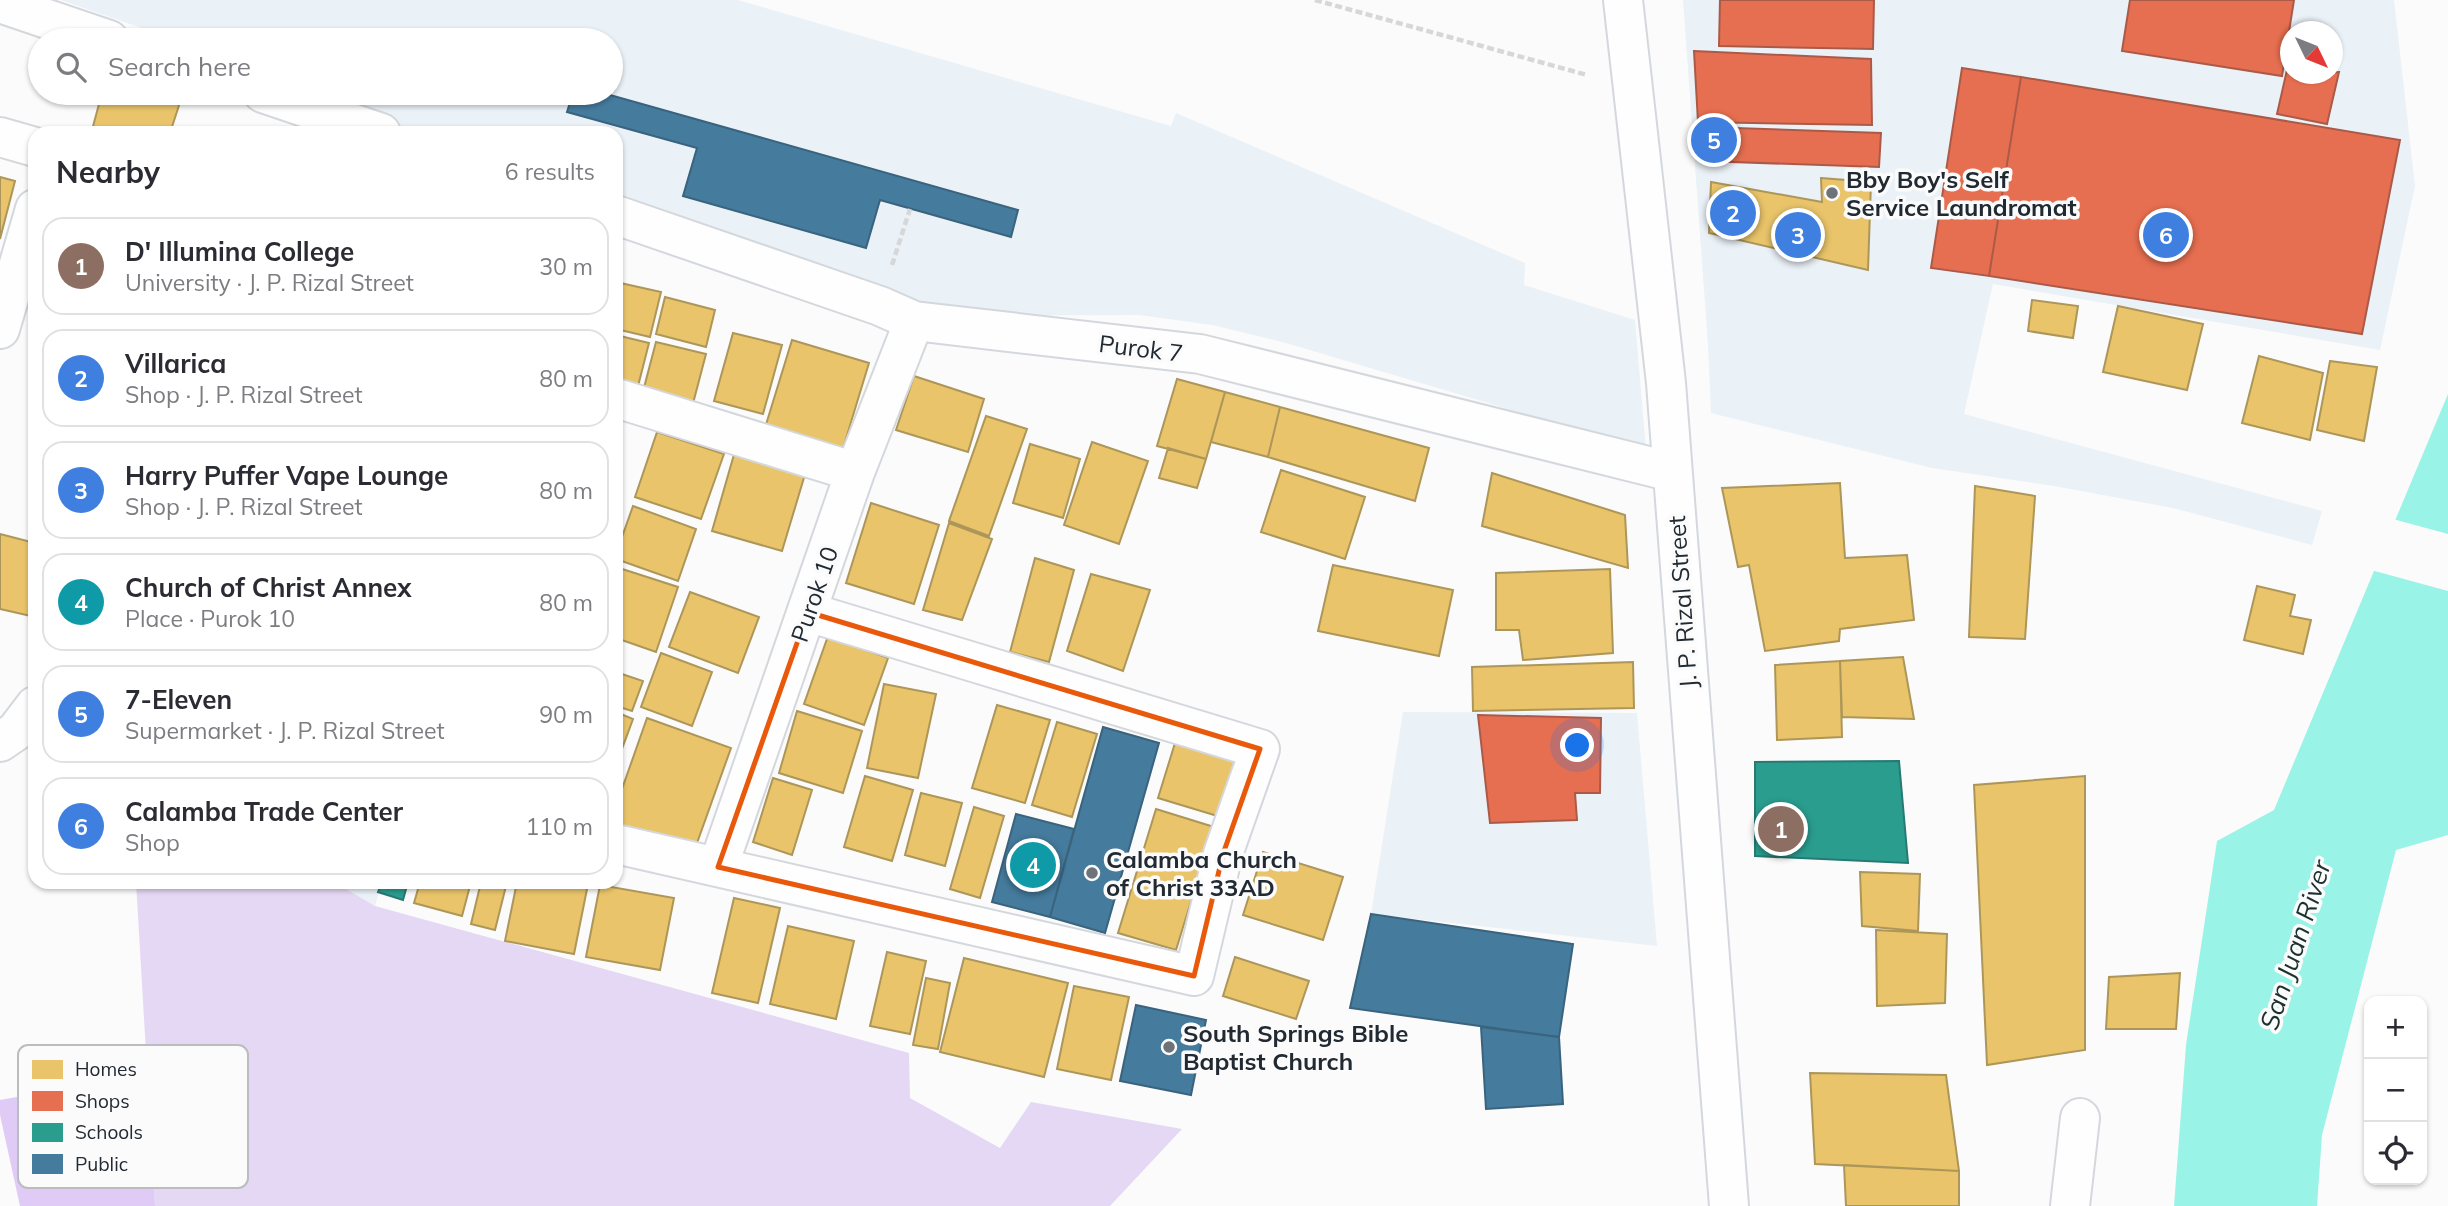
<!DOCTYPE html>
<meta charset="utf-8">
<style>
body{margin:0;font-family:Mulish,sans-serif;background:#f2f2f3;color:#2b2b33}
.controls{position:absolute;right:21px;bottom:21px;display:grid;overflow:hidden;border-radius:14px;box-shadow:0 2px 5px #0004}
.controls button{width:63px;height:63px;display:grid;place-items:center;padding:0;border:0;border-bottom:2px solid #e1e1e2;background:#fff;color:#2b2b33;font:35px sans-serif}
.compass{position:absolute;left:2280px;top:21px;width:63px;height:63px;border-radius:50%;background:#fff;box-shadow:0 2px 5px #0004;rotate:133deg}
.you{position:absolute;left:1578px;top:746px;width:24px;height:24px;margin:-18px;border:5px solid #fff;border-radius:50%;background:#1a73e8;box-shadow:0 0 0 10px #1a73e833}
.badge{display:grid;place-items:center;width:46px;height:46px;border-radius:50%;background:#0f766e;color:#fff;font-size:23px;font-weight:700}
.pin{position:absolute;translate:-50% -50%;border:4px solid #fff;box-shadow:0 2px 7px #0006}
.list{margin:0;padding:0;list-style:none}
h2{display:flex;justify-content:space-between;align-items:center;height:91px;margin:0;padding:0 28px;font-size:30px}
h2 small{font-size:23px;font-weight:400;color:#7c7c81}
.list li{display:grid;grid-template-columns:46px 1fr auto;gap:21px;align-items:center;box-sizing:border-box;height:98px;margin:0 14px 14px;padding:0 14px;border:2px solid #e1e1e2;border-radius:21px}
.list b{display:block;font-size:26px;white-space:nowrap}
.list p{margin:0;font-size:23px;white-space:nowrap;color:#7c7c81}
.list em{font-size:23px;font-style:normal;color:#7c7c81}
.icon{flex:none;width:38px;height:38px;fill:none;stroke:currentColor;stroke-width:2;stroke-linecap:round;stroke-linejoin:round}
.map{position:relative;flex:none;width:2448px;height:1206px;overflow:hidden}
.search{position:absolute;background:#fff;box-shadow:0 2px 5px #0004;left:28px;top:28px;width:595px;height:77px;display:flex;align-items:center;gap:18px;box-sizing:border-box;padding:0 24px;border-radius:38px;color:#7c7c81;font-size:26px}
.panel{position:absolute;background:#fff;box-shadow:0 2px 5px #0004;left:28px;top:126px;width:595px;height:763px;border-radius:21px}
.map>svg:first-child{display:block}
.built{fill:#eaf1f7;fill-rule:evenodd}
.green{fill:#e5d8f4}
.forest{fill:#e0cbf6}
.water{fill:#99f3e7}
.pier{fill:#fbfbfb}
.homes{fill:#e9c46a;stroke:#ad9659;stroke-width:2}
.shops{fill:#e76f51;stroke:#ac5a48;stroke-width:2}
.schools{fill:#2a9d8f;stroke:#277a73;stroke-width:2}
.public{fill:#457b9d;stroke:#3a637d;stroke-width:2}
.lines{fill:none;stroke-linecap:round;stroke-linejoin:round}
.minor-casing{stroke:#d4d8dd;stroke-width:42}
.major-casing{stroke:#d4d8dd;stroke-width:42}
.path{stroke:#d6d7d8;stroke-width:4.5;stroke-dasharray:7 3.5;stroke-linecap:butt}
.minor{stroke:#fefefe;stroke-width:38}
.major{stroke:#fefefe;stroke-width:38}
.marked{fill:none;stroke:#e8590c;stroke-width:5;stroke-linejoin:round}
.poi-dot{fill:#6d7378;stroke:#fbfbfb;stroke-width:2.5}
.labels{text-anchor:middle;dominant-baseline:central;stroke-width:7;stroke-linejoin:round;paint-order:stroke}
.poi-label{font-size:24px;font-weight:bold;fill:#212a32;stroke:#fbfbfb;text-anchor:start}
.street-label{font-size:24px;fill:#212a32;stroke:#fbfbfb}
.water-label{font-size:26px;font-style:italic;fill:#1b312e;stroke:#fbfbfb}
.key{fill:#fbfbfb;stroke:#babcbf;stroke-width:2}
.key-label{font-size:19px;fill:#212a32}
</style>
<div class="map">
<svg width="2448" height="1206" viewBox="0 0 2448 1206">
<rect width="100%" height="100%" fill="#fbfbfb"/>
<!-- built -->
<path class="built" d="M61,0H738L1171,126L1176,113L1525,263L1524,285L1635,320L1646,450L1286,343L1212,325L1139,315L894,316L616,209V133H418L313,93H611V40H176Z
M1683,0H2394L2415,186L2380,350L1993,284L1964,414L2322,511L2312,545L2173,508L2054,486L1932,468L1711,413L1708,345ZM2290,32H2332V74H2290Z
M1403,712L1637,713L1657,946L1371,914Z
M334,882H382L375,906Z"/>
<!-- green -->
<path class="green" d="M136,882H334L375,906L909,1053L910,1098L1000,1148L1031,1102L1182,1129L1110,1206H155Z"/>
<!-- forest -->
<path class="forest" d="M149,1073L155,1206H20L0,1115V1100Z"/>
<!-- water -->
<path class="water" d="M2448,394V835L2396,850L2322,1135L2317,1206H2174L2186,1045L2217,841L2274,810Z"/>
<!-- pier -->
<path class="pier" d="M2393,519L2448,534V591L2371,570Z"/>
<!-- homes -->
<path class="homes" d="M102,93H183L170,133H103L92,130Z
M0,177L15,181L0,239Z
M1821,178L1871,182L1868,270L1709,233L1711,182L1822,202Z
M616,282L661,292L650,337L616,329Z
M665,297L715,310L706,347L656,334Z
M2032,300L2078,306L2073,338L2028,331Z
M2118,306L2203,324L2187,390L2103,372Z
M733,333L782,345L763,414L714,401Z
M616,335L649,343L636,394L616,389Z
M792,340L869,363L841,455L764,431Z
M656,342L706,354L691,411L641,399Z
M2259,356L2323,373L2310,440L2242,423Z
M2330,361L2377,367L2364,441L2317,430Z
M914,376L984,399L968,452L896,430Z
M1177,379L1225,392L1206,459L1157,446Z
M1225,392L1280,407L1268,457L1211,442Z
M1280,407L1429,448L1415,501L1268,457Z
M986,416L1027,429L989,536L949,521Z
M657,432L724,454L701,519L635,497Z
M1092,442L1148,461L1119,544L1064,525Z
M1030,444L1080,459L1063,518L1013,503Z
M1168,448L1206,459L1197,488L1159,478Z
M735,451L806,471L782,551L712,531Z
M1281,470L1365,497L1345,559L1261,532Z
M1492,473L1625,515L1628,568L1482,526Z
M1840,483L1845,558L1907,555L1914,620L1840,629L1839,641L1765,651L1749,565L1738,567L1722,488Z
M1975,486L2035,496L2025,639L1969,637Z
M871,503L939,525L914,604L846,583Z
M633,506L696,529L678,581L616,559V554Z
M949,523L992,539L962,620L923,610Z
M0,534L35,543V617L0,609Z
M1035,558L1074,570L1049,662L1010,652Z
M1333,565L1453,590L1439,656L1318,631Z
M616,567L678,587L656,652L616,638Z
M1610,569L1613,653L1523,660L1519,630H1496V573Z
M1091,574L1150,590L1123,671L1067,651Z
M2257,586L2295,595L2290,616L2311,620L2303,654L2244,640Z
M690,592L759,617L738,673L669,647Z
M828,636L888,658L864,725L804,704Z
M661,653L712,672L692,726L641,707Z
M1903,657L1914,719L1842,717L1840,661Z
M1840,661L1842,737L1777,740L1775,665Z
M1633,662L1634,708L1473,711L1472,667Z
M616,672L643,681L632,711L616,706Z
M884,684L936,694L918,778L867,768Z
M997,705L1050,720L1025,803L972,788Z
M797,711L862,731L843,793L779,773Z
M616,712L633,719L616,765Z
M647,718L731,748L692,857L616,831V806Z
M1057,722L1097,734L1072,817L1032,805Z
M1175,743L1240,763L1224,818L1158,798Z
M865,776L913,790L892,861L844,847Z
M2085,776V1050L1987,1065L1974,785Z
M773,778L812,790L792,855L753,842Z
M921,793L962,803L945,866L905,855Z
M974,807L1004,816L980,898L950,889Z
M1156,809L1214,827L1176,950L1118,933Z
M1263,852L1343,877L1323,940L1243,915Z
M1860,872L1920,874L1918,931L1862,926Z
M420,882H471L462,916L414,903Z
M481,882H507L495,930L471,924Z
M517,882H577L588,884L574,954L505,941Z
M600,885L674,898L660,970L586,957Z
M734,898L780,908L758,1003L712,993Z
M788,926L854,941L836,1019L770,1004Z
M1876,930L1947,934L1945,1003L1877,1006Z
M887,952L926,961L910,1034L870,1026Z
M1235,957L1309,981L1296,1019L1223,996Z
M964,958L1068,983L1044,1077L940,1052Z
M2180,973L2176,1029H2106L2109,977Z
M926,978L950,983L938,1049L913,1045Z
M1074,986L1129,997L1111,1080L1057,1069Z
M1810,1073L1946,1075L1959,1171L1815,1164Z
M1844,1165L1959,1171V1206H1846Z"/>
<!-- shops -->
<path class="shops" d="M1720,0H1874L1873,49L1719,46Z
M2130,0H2294L2282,76L2122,51Z
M1694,51L1871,59L1872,125L1698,122Z
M2289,61L2290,74L2339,72L2327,124L2277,114Z
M1962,68L2021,77L1989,276L1931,268Z
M2021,77L2400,140L2362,334L1989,276Z
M1705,127L1881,133L1879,167L1703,161Z
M1478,715L1601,718L1600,793H1575L1577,820L1490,823Z"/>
<!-- schools -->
<path class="schools" d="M1899,761L1908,863L1755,856V762Z
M382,882H408L403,900L378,892Z"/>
<!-- public -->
<path class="public" d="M573,93H603L1018,210L1011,237L880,200L866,248L683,196L697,148L567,112Z
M1103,727L1159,743L1105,933L1050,917Z
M1016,814L1074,829L1050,917L992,902Z
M1371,914L1573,944L1559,1037L1350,1008Z
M1136,1005L1206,1020L1191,1095L1120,1081Z
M1481,1027L1559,1037L1563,1104L1486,1109Z"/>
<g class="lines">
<defs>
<path id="minor" d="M0,3L109,40
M263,93L381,133
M0,137L35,147
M616,215L880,306L914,321L1200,354L1672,472
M0,329L35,209
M616,398L855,472
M0,742L16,731L35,706
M616,844L1194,976L1223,854L1260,749L808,612
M718,867L855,472L914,321
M2070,1206L2080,1118"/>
<path id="major" d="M1623,0L1666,383L1729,1206"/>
</defs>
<!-- minor casing -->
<use href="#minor" class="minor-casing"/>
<!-- major casing -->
<use href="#major" class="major-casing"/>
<!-- path -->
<path class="path" d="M1315,0L1587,75
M892,265L910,209"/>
<!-- minor -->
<use href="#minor" class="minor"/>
<!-- major -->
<use href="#major" class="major"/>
</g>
<!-- marked area -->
<path class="marked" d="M808,612L1260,749L1223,854L1194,976L718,867Z"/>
<!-- markers -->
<g class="poi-dot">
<circle cx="1832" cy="193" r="7"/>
<circle cx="1092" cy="873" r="7"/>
<circle cx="1169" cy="1047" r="7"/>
</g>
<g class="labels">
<!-- poi labels -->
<g class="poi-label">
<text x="1846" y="179">Bby Boy's Self<tspan x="1846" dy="28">Service Laundromat</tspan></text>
<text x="1106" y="859">Calamba Church<tspan x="1106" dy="28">of Christ 33AD</tspan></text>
<text x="1183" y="1033">South Springs Bible<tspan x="1183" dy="28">Baptist Church</tspan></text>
</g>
<!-- street labels -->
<g class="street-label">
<text transform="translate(1141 348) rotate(7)">Purok 7</text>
<text transform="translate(814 594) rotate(-71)">Purok 10</text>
<text transform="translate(1682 602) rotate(-94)">J. P. Rizal Street</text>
</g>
<!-- water labels -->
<g class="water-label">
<text transform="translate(2295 945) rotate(-72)">San Juan River</text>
</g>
</g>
<!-- legend -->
<rect x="18" y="1045" width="230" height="143" rx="10" class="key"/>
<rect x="32" y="1060" width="31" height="19" fill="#e9c46a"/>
<rect x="32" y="1091" width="31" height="20" fill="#e76f51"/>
<rect x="32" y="1123" width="31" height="19" fill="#2a9d8f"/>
<rect x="32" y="1154" width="31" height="20" fill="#457b9d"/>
<g class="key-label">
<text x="75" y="1076">Homes</text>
<text x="75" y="1108">Shops</text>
<text x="75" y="1139">Schools</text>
<text x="75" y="1171">Public</text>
</g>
</svg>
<div class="controls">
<button>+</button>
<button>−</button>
<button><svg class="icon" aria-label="locate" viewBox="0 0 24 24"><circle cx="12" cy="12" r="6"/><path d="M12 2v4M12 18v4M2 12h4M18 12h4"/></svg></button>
</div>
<svg class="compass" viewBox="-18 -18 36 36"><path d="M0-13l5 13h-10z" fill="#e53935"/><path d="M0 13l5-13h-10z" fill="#7c7c81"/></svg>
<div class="you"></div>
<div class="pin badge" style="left:1781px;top:829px;background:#8d6e63">1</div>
<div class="pin badge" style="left:1733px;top:213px;background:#3f7fe0">2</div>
<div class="pin badge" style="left:1798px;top:235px;background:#3f7fe0">3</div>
<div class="pin badge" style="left:1033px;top:865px;background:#0f9aa8">4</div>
<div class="pin badge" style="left:1714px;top:140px;background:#3f7fe0">5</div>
<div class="pin badge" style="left:2166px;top:235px;background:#3f7fe0">6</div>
<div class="search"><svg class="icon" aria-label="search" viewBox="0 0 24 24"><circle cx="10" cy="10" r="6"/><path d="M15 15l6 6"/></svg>Search here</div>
<section class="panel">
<h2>Nearby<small>6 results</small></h2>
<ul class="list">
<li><span class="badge" style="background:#8d6e63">1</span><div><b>D' Illumina College</b><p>University · J. P. Rizal Street</p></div><em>30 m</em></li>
<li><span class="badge" style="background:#3f7fe0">2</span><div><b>Villarica</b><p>Shop · J. P. Rizal Street</p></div><em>80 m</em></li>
<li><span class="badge" style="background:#3f7fe0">3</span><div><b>Harry Puffer Vape Lounge</b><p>Shop · J. P. Rizal Street</p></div><em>80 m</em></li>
<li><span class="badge" style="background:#0f9aa8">4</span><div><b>Church of Christ Annex</b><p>Place · Purok 10</p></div><em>80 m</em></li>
<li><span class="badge" style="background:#3f7fe0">5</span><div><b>7-Eleven</b><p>Supermarket · J. P. Rizal Street</p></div><em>90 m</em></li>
<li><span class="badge" style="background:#3f7fe0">6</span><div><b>Calamba Trade Center</b><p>Shop</p></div><em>110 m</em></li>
</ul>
</section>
</div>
